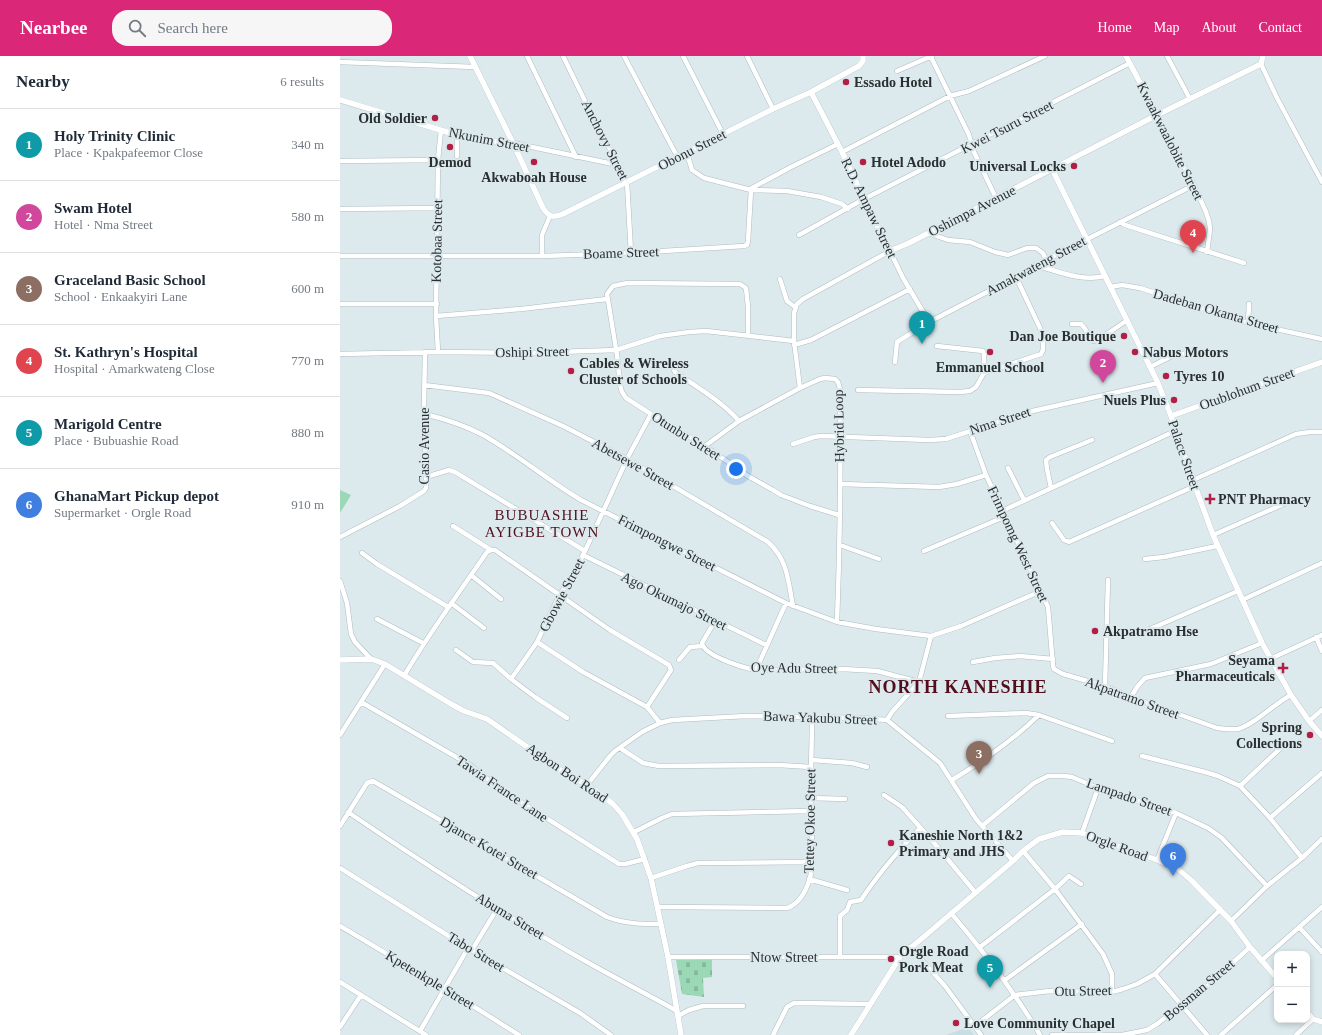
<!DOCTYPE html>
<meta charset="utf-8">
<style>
body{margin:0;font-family:"Times New Roman",serif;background:#f6f6f7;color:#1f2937}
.controls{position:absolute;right:12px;bottom:12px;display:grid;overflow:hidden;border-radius:8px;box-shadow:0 2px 6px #0003}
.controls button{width:36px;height:36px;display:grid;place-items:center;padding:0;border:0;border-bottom:1px solid #e0e1e3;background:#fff;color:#1f2937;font:20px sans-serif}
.you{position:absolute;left:396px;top:413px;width:14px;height:14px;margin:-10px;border:3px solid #fff;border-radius:50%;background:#1a73e8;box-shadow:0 0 0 6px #1a73e833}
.badge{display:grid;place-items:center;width:26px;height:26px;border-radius:50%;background:#db2777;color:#fff;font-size:13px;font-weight:700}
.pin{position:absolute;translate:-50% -33px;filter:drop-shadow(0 1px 2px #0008)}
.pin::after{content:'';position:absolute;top:21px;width:14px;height:12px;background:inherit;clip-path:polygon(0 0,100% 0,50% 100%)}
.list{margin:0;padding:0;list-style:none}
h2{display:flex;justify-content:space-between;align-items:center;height:52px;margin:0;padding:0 16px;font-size:17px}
h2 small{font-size:13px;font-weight:400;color:#747a83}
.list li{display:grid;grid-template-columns:26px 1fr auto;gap:12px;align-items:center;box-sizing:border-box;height:72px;padding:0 16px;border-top:1px solid #e0e1e3}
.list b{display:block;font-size:15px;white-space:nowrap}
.list p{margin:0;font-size:13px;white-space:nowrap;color:#747a83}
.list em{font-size:13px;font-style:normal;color:#747a83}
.icon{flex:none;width:22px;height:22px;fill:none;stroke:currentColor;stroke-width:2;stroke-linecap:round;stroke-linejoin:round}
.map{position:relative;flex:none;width:982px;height:979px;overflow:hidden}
header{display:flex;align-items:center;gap:24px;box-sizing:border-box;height:56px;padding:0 20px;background:#db2777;color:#fff}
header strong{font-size:19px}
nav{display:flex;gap:22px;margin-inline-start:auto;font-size:14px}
.search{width:280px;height:36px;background:#f6f6f7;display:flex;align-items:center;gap:10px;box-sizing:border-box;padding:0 14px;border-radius:16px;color:#747a83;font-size:15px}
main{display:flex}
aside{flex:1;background:#fff}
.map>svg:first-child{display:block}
.built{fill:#c8dee5}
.cemetery{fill:url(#cemetery-stones)}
.park{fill:#9bd8b6}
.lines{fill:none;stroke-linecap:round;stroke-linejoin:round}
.minor-casing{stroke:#afbcc0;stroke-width:5.5}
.tertiary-casing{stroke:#afbcc0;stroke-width:6}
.minor{stroke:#fff;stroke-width:4.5}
.tertiary{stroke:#fff;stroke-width:5.5}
.poi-dot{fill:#b11f44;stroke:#dce9ed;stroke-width:1.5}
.labels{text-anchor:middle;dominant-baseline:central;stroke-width:4;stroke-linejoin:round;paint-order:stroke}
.poi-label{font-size:14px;font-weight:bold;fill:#2a2f31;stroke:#dce9ed;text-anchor:start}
.street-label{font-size:14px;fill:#2a2f31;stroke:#dce9ed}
.neighbourhood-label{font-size:15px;letter-spacing:1px;fill:#530e1d;stroke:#dce9ed}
.district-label{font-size:18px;font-weight:bold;letter-spacing:1px;fill:#530e1d;stroke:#dce9ed}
</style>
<header>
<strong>Nearbee</strong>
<div class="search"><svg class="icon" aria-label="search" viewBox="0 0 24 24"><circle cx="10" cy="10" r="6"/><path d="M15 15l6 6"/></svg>Search here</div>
<nav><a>Home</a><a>Map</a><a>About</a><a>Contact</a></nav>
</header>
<main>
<aside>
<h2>Nearby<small>6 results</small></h2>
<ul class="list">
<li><span class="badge" style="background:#0f9aa8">1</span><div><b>Holy Trinity Clinic</b><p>Place · Kpakpafeemor Close</p></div><em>340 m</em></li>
<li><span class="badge" style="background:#d1479c">2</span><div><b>Swam Hotel</b><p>Hotel · Nma Street</p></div><em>580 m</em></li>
<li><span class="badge" style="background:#8d6e63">3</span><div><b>Graceland Basic School</b><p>School · Enkaakyiri Lane</p></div><em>600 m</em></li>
<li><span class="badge" style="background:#e0444e">4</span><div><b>St. Kathryn's Hospital</b><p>Hospital · Amarkwateng Close</p></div><em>770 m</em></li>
<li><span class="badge" style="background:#0f9aa8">5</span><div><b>Marigold Centre</b><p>Place · Bubuashie Road</p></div><em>880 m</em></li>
<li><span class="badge" style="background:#3f7fe0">6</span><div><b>GhanaMart Pickup depot</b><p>Supermarket · Orgle Road</p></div><em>910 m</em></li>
</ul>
</aside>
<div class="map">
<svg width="982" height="979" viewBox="0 0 982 979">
<defs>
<pattern id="cemetery-stones" width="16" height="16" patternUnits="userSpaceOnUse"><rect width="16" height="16" fill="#9bd8b6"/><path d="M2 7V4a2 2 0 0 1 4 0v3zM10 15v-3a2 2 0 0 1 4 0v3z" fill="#86ba9d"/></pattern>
</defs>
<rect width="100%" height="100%" fill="#dce9ed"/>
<!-- built -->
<path class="built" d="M628,971L634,979H606Z"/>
<!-- cemetery -->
<path class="cemetery" d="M372,903V921L363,922L364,941L342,938L336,904Z"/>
<!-- park -->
<path class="park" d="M0,434L11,439L0,457Z"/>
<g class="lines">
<defs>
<path id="minor" d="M187,0L236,101
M223,0L245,45L287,126L291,197
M284,0L338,102
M343,0L383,78
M407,0L433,53
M827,0L850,43
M591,1L629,79L633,94L656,142
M0,6L135,11
M921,8L937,42L982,126
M557,15L592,0
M817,59L835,95L854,129L866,156L869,165L870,173L867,196
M173,87L278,109
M502,96L610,40L629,35L705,0
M347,97L352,114L364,122L411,134L447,135L481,141L502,148L508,153
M117,100V79
M0,105L98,104
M0,153L97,152
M780,166L785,169L904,207
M588,177L608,184L630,186L655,196L664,198L668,199L687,192H696L703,197L706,204
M459,179L524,143L790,7
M0,200H202L291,197L404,190L407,189L408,185L411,134L412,132L451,111L498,88
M202,200V179L210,160
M695,209C717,215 742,226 765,220
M440,223L447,245L455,251
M770,231L782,229L800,232L908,267L982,283
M0,248H97
M96,260L181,253L267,243
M908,267L909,248
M732,268H741C747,273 747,279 753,285L758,284L786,265
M408,280V251L406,232L400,228L287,227L273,230L267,238L277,299L280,329L282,336L286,342L311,358L365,390L408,420L433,434L441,439L470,450L499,459
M454,289L471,284L570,233
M597,290L643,295L644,298V317
M98,296L96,260L98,104L101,74
M0,298L98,296L189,297L276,294L320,280L349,276L366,275L454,285
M332,306L333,312L335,316C358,332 380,344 399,365
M555,306L557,286L589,266L676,221L706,204L854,129
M810,311L832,300L848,297
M84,329L149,337L223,370L287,403L428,486C448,504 448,525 453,550
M460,332L454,285V257L457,248L463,243L550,195L563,222L589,266
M518,334L620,336L630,335L636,331L644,317L701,298L703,294V282L700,272L676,221
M85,358C105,363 124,369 143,379C177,398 207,424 241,444L446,547L497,566L536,573L591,580L621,570L701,535
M311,358L287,403L245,495L232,520L219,540L197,586L243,616L307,651L320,667
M630,375L646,419L708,551L713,610L714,613L723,618L765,630L791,641L877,672C884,673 891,674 898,673C914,669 935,647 951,639
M453,388L474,381L481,380L589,384L606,383L688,356L818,327
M365,390L399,365L460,332L480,323L485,322L495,323L498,326L500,333C501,411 500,489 497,566
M668,412L684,444
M86,421L109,414L115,416L245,495
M853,424L956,378L970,376H982
M500,428L599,431L617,428L646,419
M711,432L707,413L706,404L710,401L752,384
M662,455L835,375
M712,467L724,484L729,486L855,430
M113,470L151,494H155L270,574L329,609L331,614L307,651
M873,479L946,447
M0,481L60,450L84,435L86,432L84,350L85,296
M500,489L539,503
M584,495L664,461
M22,497L37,508L108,551
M243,499L426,589
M805,503L824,501L877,490
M131,519L161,543
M0,525L7,547L11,578L15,586L31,603
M902,544L982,507
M111,547L144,572
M37,563L83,587
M375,565L362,587C364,600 404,612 416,614L503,613L537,615L579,626
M801,577L898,535
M976,581L982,595
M116,594L133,606L153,607L171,623L195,641L227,662
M930,603L982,579
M339,604L350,591L363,590
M633,606L655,602L680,600L713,603
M416,614L446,547
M64,620C89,577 119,537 147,496L151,494
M171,623L197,586
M765,630L768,524
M791,641L797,631L805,622L871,608L922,587
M21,646L130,709L157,731L279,808H285L305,803
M608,660L686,657L699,659L772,685
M547,664L552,656L579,626L591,580
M969,665L982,654
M0,679L45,608
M280,692L303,707L319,710L439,709L471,711
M802,700L865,716L878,720L900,730L930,762L962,802
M472,704L512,707L527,711
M612,724C643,705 672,685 699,659
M247,729L270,700L275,695L302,676L320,667L332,664L406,660L522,662L547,664L600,707L636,763L673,805
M900,730L946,687
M544,739L562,751L595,788L635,836
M471,742L505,743
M8,756C86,809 165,860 247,906C277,923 307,938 337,955
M930,762L982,717
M0,770L27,727L33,725L267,861C285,868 303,868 321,868
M642,770L694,727L708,720H724L732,721L758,732L836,757L868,772L882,782L927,830
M294,776L322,762L332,758L471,755
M742,777L758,732
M683,795L715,833L763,898L772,918V936
M817,804L836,757
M0,812L128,892L240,957L271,979
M311,822L347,810L358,807L472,806
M469,823L507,834
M318,851L447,852C460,848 466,835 470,822C475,801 471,777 471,755C470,724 472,692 472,661
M611,857C644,896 674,935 700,979
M891,865L927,830L962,802L982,783
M0,870L106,933L179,979
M959,871L982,896
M570,891L605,930L641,979
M640,891L715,833L729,820L741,828
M132,894L157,853
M500,900V860L507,854L510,846L521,844C538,818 558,795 580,772
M328,901H560
M921,905L982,851
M815,918L867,979
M665,924L742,868
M0,926L86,979
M338,960L349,954L363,950H403
M635,970L675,939L710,935L772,936L783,933L797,928L815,918L880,854
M0,971L21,939
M80,975L128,892
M433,979L447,951L454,947L531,948
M712,979H782L807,974L817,968L842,948L864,933L910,891
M881,979L937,929
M956,979L973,963"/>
<path id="tertiary" d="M130,0L173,87L203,152C209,161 213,162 223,158L433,53L471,36L519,10L523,5V0
M786,0L817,59
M471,36L502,96L524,143L550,195L569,187L817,59L921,8L923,0
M0,44L117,79L142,84L173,87
M712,113L818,327L831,360L855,430L873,479L922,587L951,639L969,665L982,680
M831,360L982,306
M0,604L31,603L45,608L111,648L124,655L147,663L216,711L255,734L273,748L282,758L297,783L311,822L328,901L341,979
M967,956L973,963L982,966
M511,979L560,901L673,805L683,795L699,783L723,776L742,777L817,804L838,813L851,824L891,865L910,891L937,922"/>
</defs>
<!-- minor casing -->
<use href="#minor" class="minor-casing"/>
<!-- tertiary casing -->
<use href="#tertiary" class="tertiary-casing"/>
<!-- minor -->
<use href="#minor" class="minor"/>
<!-- tertiary -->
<use href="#tertiary" class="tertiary"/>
</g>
<!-- markers -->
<g class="poi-dot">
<circle cx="506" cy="26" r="4"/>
<circle cx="95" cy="62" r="4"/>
<circle cx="110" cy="91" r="4"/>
<circle cx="194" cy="106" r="4"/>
<circle cx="523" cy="106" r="4"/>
<circle cx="734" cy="110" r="4"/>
<circle cx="784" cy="280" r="4"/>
<circle cx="650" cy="296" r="4"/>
<circle cx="795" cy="296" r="4"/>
<circle cx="231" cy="315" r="4"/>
<circle cx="826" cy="320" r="4"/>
<circle cx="834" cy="344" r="4"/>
<path d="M868 437h4v4h4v4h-4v4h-4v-4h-4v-4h4z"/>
<circle cx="755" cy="575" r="4"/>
<path d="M941 606h4v4h4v4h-4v4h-4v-4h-4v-4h4z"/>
<circle cx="970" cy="679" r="4"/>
<circle cx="551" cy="787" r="4"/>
<circle cx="551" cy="903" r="4"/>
<circle cx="616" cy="967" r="4"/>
</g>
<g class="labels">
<!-- poi labels -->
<g class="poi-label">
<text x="514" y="26">Essado Hotel</text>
<text x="87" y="62" text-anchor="end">Old Soldier</text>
<text x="110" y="106" text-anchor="middle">Demod</text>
<text x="531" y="106">Hotel Adodo</text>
<text x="726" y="110" text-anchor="end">Universal Locks</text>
<text x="194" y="121" text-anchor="middle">Akwaboah House</text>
<text x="776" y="280" text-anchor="end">Dan Joe Boutique</text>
<text x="803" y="296">Nabus Motors</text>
<text x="239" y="307">Cables &amp; Wireless<tspan x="239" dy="16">Cluster of Schools</tspan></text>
<text x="650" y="311" text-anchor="middle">Emmanuel School</text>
<text x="834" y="320">Tyres 10</text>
<text x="826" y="344" text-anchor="end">Nuels Plus</text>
<text x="878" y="443">PNT Pharmacy</text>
<text x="763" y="575">Akpatramo Hse</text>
<text x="935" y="604" text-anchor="end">Seyama<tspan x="935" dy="16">Pharmaceuticals</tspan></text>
<text x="962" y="671" text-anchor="end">Spring<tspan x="962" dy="16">Collections</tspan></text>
<text x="559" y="779">Kaneshie North 1&amp;2<tspan x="559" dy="16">Primary and JHS</tspan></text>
<text x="559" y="895">Orgle Road<tspan x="559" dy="16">Pork Meat</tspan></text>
<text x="624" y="967">Love Community Chapel</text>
</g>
<!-- street labels -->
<g class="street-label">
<text transform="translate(667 71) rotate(-27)">Kwei Tsuru Street</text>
<text transform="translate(149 84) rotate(11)">Nkunim Street</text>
<text transform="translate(265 84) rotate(63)">Anchovy Street</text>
<text transform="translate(830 85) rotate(63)">Kwaakwaalobite Street</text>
<text transform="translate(352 94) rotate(-27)">Obonu Street</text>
<text transform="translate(529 152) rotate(64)">R.D. Ampaw Street</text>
<text transform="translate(632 155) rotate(-27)">Oshimpa Avenue</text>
<text transform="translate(97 185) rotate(-89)">Kotobaa Street</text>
<text transform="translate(281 197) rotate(-2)">Boame Street</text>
<text transform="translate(696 210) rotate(-28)">Amakwateng Street</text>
<text transform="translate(876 255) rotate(16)">Dadeban Okanta Street</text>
<text transform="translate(192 296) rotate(-1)">Oshipi Street</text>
<text transform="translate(907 333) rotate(-20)">Otublohum Street</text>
<text transform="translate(660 365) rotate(-18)">Nma Street</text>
<text transform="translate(499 370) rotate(-91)">Hybrid Loop</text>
<text transform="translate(346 380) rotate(32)">Otunbu Street</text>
<text transform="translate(84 390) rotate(-90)">Casio Avenue</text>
<text transform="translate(844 399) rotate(71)">Palace Street</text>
<text transform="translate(293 408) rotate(29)">Abetsewe Street</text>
<text transform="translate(327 487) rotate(27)">Frimpongwe Street</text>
<text transform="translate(678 488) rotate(65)">Frimpomg West Street</text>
<text transform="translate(222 539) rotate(-62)">Gbowie Street</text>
<text transform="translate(334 545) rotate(26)">Ago Okumajo Street</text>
<text transform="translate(454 612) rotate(1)">Oye Adu Street</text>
<text transform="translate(792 642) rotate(20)">Akpatramo Street</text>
<text transform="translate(480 662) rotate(2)">Bawa Yakubu Street</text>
<text transform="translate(227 717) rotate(34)">Agbon Boi Road</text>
<text transform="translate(162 733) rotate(34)">Tawia France Lane</text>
<text transform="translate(789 741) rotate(19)">Lampado Street</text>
<text transform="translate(470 765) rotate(-89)">Tettey Okoe Street</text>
<text transform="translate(777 790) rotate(20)">Orgle Road</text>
<text transform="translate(149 792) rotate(30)">Djance Kotei Street</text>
<text transform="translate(170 860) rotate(31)">Abuma Street</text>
<text transform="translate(136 896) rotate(31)">Tabo Street</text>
<text x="444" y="901">Ntow Street</text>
<text transform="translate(90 924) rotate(31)">Kpetenkple Street</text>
<text transform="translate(859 934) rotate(-40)">Bossman Street</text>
<text transform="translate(743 935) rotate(-1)">Otu Street</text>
</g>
<!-- neighbourhood labels -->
<g class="neighbourhood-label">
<text x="202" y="459">BUBUASHIE<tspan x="202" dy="17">AYIGBE TOWN</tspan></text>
</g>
<!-- district labels -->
<g class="district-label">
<text x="618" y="631">NORTH KANESHIE</text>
</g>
</g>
</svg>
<div class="controls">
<button>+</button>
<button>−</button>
</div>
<div class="you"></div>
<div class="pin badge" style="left:582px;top:288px;background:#0f9aa8">1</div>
<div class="pin badge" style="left:763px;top:327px;background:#d1479c">2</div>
<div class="pin badge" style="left:639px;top:718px;background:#8d6e63">3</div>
<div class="pin badge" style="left:853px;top:197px;background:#e0444e">4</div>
<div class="pin badge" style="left:650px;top:932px;background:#0f9aa8">5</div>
<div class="pin badge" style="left:833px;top:820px;background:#3f7fe0">6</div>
</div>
</main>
